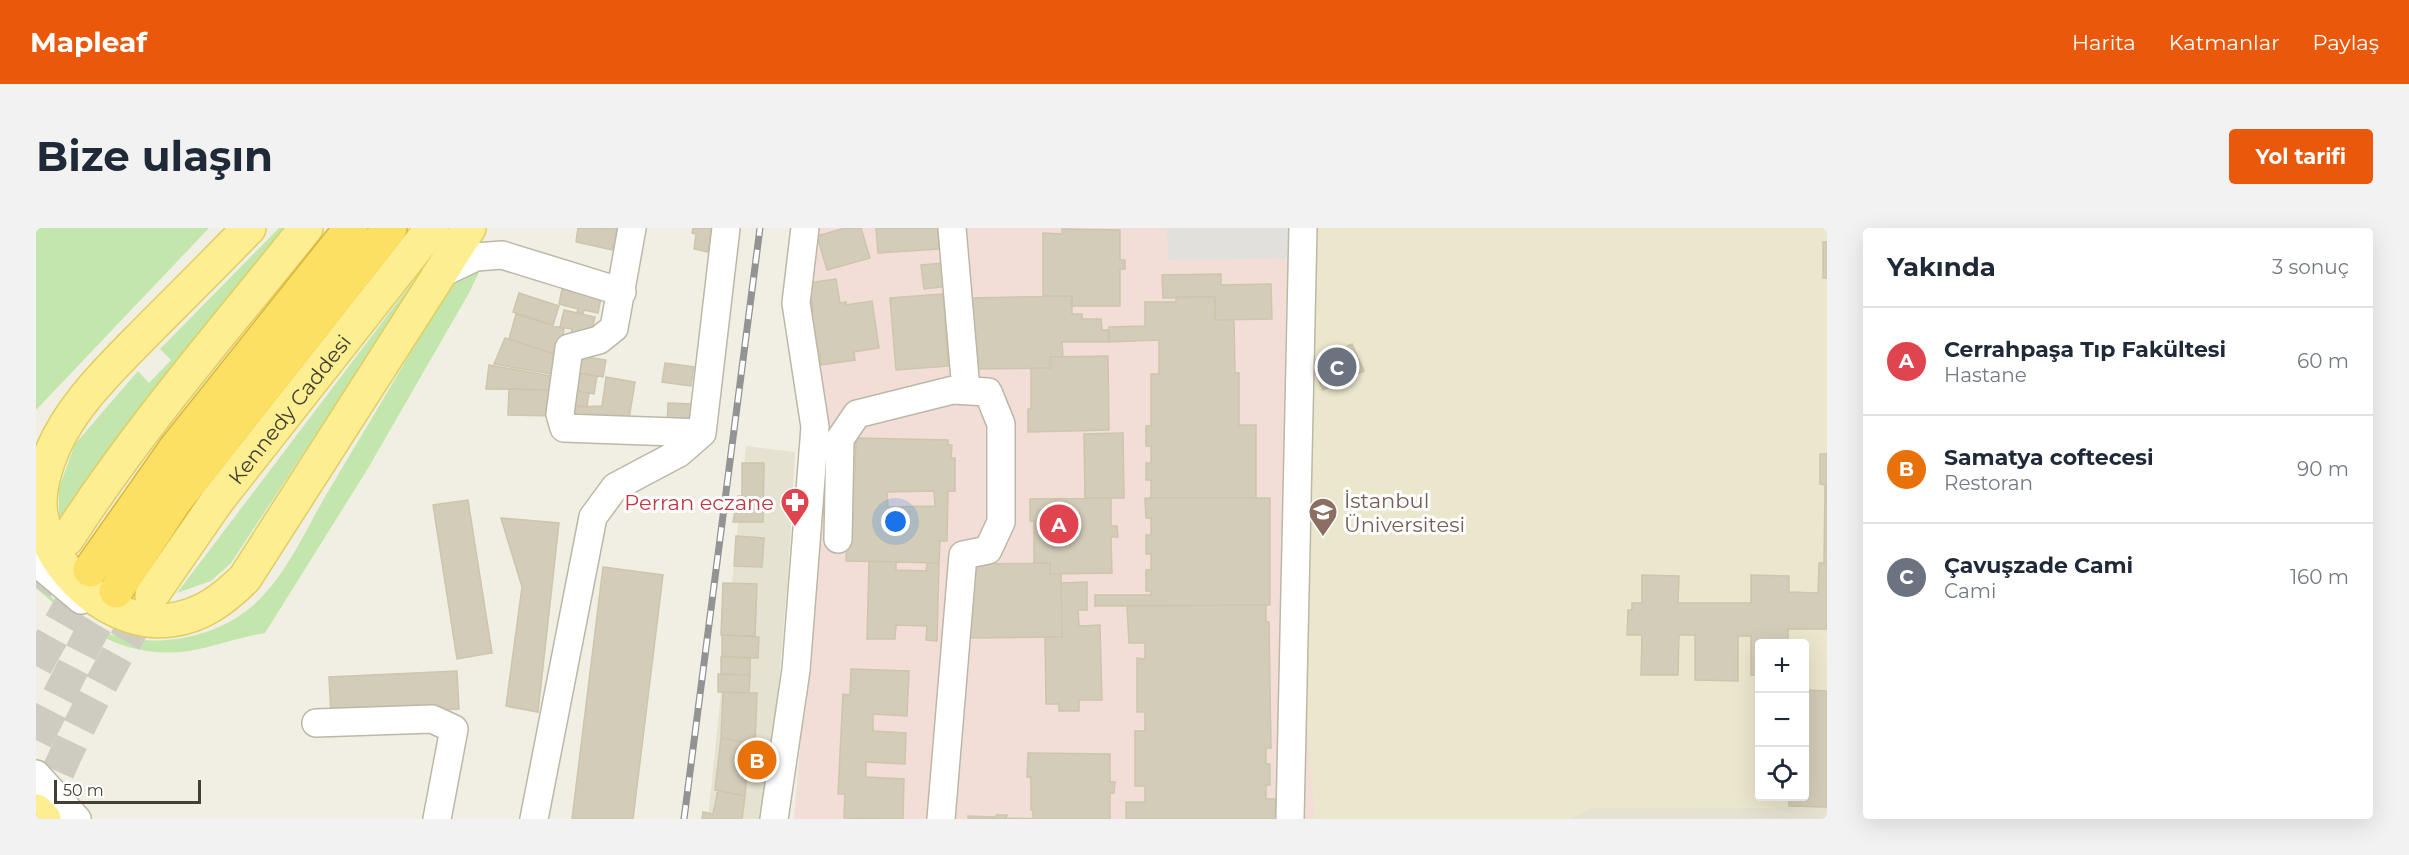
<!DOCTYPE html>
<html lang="tr">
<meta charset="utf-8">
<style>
:root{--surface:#fff;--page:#f2f2f3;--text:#1f2937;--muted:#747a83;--line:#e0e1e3;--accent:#ea580c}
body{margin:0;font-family:Montserrat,sans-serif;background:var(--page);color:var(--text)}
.controls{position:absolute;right:18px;bottom:18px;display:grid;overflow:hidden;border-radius:6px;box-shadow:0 6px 24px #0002}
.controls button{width:54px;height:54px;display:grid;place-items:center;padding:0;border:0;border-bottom:2px solid var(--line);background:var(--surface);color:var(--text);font:30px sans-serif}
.scale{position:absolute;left:18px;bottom:15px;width:147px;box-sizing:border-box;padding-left:6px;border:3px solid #433f33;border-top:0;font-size:16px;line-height:21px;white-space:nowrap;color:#433f33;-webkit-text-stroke:4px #fff;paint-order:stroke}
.you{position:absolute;left:860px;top:294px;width:21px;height:21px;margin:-15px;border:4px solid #fff;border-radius:50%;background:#1a73e8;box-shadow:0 0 0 9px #1a73e833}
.badge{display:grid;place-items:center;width:39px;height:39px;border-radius:50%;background:var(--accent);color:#fff;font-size:20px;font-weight:700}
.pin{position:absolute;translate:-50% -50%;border:3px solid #fff;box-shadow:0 2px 6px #0006}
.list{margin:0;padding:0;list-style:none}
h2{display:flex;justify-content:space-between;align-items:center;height:78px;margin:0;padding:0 24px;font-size:26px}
h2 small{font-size:20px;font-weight:400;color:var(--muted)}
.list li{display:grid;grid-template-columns:39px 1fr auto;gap:18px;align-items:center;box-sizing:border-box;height:108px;padding:0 24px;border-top:2px solid var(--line)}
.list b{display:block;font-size:22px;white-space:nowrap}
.list p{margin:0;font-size:20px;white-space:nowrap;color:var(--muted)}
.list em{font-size:20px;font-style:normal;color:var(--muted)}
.icon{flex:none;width:33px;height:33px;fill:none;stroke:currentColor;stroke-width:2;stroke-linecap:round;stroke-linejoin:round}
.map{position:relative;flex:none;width:1791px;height:591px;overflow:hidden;border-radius:6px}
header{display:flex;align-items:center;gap:36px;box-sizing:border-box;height:84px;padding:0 30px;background:var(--accent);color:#fff}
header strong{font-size:28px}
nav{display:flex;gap:33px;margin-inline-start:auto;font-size:21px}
.intro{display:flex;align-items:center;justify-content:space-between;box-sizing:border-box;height:144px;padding:0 36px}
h1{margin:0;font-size:42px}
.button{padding:15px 27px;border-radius:6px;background:var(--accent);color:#fff;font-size:21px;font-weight:700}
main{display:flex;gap:36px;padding:0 36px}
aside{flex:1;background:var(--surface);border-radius:6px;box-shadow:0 6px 24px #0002}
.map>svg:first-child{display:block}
</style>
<header>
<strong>Mapleaf</strong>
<nav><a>Harita</a><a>Katmanlar</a><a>Paylaş</a></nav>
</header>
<div class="intro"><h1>Bize ulaşın</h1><a class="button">Yol tarifi</a></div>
<main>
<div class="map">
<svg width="1791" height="591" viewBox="0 0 1791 591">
<rect width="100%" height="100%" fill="#f1efe3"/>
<path fill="#e5e2d1" d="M710,218L759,224L752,348L731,591H672Z
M1791,579V591H1533L1556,580Z"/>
<path fill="#ebe7cd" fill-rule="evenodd" d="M778,0H1791V579L1556,580L1533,591H758L792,202ZM1724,416H1768V568H1724Z"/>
<path fill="#f2ded6" d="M778,0H1261L1262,390L1279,591H758L792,202L768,77Z"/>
<path fill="#c3e6ac" d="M0,0H173L0,182Z
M243,0H254L195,74L189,72L23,293V260L39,216L102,143L113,155L135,132L124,121Z
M404,18L195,335L175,353L141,365Z
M449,32L433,65L331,242L229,405C203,409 179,419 153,423C88,432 45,400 0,360V351C12,365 24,379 39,389C88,425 168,418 214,380C248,352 268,305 290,267C332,197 374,126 415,55Z"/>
<path fill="#e2e0dc" d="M1131,0H1261V30L1132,32Z"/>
<path fill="#d3ccb9" stroke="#cdc5ac" stroke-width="1.5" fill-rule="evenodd" d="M542,0L581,1L580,7L583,8L581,18H577V22L540,14Z
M657,0H676L672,24L658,21L660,6L656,5Z
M809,0H825L834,30L791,42L781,8Z
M840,0H902L903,21L842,25Z
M1026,1L1084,2V32H1089V41H1084V78H1035L1036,68H1007V5L1026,6Z
M1787,14H1791V50H1787Z
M909,35L912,58L888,61L885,37Z
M1185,46V57L1235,56L1236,91L1179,92V69L1127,70L1126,47Z
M800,51L804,75L810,74V77L836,73L843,120L818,124L819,132L785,137L784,127H781L774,84H777L773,55Z
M526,61L565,70L562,85L548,82L547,86L541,84L542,81L523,76Z
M483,65L523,78L517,97L477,84Z
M907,66L912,138L860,142L854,70Z
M1036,68V86H1046V91H1065L1066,102H1072L1073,114H1026L1027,129H1014L1015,140L933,141L932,70Z
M1140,69H1179V92H1198L1199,145H1203V197H1220V270H1115V252H1110V235H1115V218H1110V198H1115V146H1123V112L1073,114V99L1109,98V74H1140Z
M528,82L559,89L554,111L535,106L536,101L524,99Z
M480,86L528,101L524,128L473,111Z
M469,110L524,128L521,147L458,136Z
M1316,116L1328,143L1287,162L1274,134Z
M539,127L570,132L567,149L536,144Z
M1072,128L1073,202L992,204V181H995V140H1015L1014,129Z
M629,135L658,139L655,158L626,154Z
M453,137L521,149L519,162L450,161Z
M539,145L561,148L558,166L536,162Z
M570,149L599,154L592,197L538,195L540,179L566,178Z
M473,161L519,162L518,188L472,187Z
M535,162L553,165L551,179L533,176Z
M632,175L658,176L656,200L631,198Z
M1087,205L1088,270H1049L1048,206Z
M820,210L912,212V217H916L915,230H919V263H912L911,313H904L903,335L810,333L812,249L819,250ZM898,263L899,278L852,279L851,264Z
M1784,226H1791V401H1752V416H1724V447H1715V408H1702V453L1659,452V407H1643L1642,447H1605L1606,407H1591L1592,382H1596V375H1606V347L1643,348L1642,375H1715V347L1753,348V364L1782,365L1783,335H1788L1789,257L1784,256Z
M706,235H728L727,294H697L702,268H706Z
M1075,270V298H1081L1082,309H1075L1076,345L1014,346V335H998V293H994V271Z
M1109,270H1234V377L1059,378V367H1115V363H1110V342H1115V326H1110V307H1115V290H1110Z
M432,272L456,425L421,431L397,277Z
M465,290L523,295L502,484L470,478L486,359Z
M700,308L728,310L726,339L698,338Z
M833,333L860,334V342L890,343L891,335H903L901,413L890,412L891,398L860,397L859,411H831Z
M1014,335V346H1025L1026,409L930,410L933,336Z
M567,339L627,347L597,591H536Z
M1051,354V382H1042L1043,398L1064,397L1066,472H1043V483H1023V476H1010L1009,409H1026L1025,355Z
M687,355L721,356L719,408L685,407Z
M1230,377V394H1233L1235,520H1230V536H1234V557H1230V571H1240V591H1090V574H1109V558H1099V503H1109V484H1101V430L1109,431V415H1093L1091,378Z
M686,407L723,409L722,430L686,428Z
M685,429L714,430V447L685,446Z
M815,441L873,443L871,488L837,486V503L870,505L869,536L830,534V549L868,551L867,591L808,590L809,566H802L807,466L814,467Z
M421,443L423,481L295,487L293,449Z
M682,446L714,447L713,465L682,464Z
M1768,462L1791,463V579L1753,578V568H1768Z
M687,464L721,465L719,516L685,510Z
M685,510L713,515L709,568L679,562Z
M992,525L1074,526V554H1079L1078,565H1074V591H997V582H995V549H991Z
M682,562L709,568L706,591H666L667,584L677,586Z
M960,587H971L970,590L1007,591H932V588L960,589Z"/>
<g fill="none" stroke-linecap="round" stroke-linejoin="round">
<path stroke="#ceccc0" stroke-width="33" stroke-dasharray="33 16" stroke-linecap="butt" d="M0,360L27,318
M3,589C34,510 73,439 116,367"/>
<path stroke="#ceccc0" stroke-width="33" stroke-dasharray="33 16" stroke-linecap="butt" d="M0,438L54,342
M0,512L56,403L80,363"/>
<g stroke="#bcb8a6" stroke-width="30">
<path id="minor" d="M596,0L578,100L563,112L533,120L524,186L528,200L666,205
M916,0L930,162
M404,46L440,29L466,27L586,64
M666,205L690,0
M802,311L804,211L821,186L917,162L952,164L965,196V294L952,322L927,327L905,591
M0,334L45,372
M280,495L396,491L418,501L401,591
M0,546L41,591
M498,591L557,289L579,259L643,225L666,205
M738,591L760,442L779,199L760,75L769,0
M1254,591L1267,0"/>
</g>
<g stroke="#e1ce61" stroke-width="36">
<g id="major">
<path d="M213,0C181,33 149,65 117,97C78,137 30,180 12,234C6,251 2,269 5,287C14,344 77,400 135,392C166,388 188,371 209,350L433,0"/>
<path d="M31,311C102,201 188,102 270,0"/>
<path id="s1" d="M116,367L181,273L396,0"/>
<path d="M0,583L8,591"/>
</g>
</g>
<g stroke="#dab634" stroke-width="36">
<path id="highway" d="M54,342L139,221L315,0
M80,363L139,273L354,0"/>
</g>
<use href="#minor" stroke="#fff" stroke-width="27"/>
<use href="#major" stroke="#fdee91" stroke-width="33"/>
<use href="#highway" stroke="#fce064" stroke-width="33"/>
<g stroke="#939393" stroke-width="7">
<path id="rail" d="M648,591L724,0"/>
</g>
<use href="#rail" stroke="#fff" stroke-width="4.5" stroke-dasharray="14" stroke-linecap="butt"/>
</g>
<defs>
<g id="pharmacy-pin" transform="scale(1.5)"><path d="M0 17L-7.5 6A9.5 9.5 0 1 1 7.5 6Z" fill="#e0444e" stroke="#fff"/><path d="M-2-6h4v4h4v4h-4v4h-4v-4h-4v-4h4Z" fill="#fff"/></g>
<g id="university-pin" transform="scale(1.5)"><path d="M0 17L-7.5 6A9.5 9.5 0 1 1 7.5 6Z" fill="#8d6e63" stroke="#fff"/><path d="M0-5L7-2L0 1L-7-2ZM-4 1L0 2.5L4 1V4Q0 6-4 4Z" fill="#fff"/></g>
</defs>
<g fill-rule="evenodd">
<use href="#pharmacy-pin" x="759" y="274"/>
<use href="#university-pin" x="1287" y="284"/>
</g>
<g text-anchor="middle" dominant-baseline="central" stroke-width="6" stroke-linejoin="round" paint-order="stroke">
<g font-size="21" fill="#433f33" stroke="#fff">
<text stroke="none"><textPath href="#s1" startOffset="231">Kennedy Caddesi</textPath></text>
</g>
<g font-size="21" fill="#785e54" stroke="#fff" text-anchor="start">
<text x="1308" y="272">İstanbul<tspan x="1308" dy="24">Üniversitesi</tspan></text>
</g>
<g font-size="21" fill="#be3a42" stroke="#fff" text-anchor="end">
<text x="738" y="274">Perran eczane</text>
</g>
</g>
</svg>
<div class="controls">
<button>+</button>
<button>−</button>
<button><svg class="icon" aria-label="locate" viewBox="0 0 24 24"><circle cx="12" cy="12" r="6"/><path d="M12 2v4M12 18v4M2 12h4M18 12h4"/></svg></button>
</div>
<div class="scale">50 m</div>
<div class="you"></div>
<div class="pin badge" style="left:1023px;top:296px;background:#e0444e">A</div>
<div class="pin badge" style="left:721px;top:532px;background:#e8710a">B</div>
<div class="pin badge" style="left:1301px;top:139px;background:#6b7280">C</div>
</div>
<aside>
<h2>Yakında<small>3 sonuç</small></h2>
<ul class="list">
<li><span class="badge" style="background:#e0444e">A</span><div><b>Cerrahpaşa Tıp Fakültesi</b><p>Hastane</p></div><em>60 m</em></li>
<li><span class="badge" style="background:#e8710a">B</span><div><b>Samatya coftecesi</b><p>Restoran</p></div><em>90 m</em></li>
<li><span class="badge" style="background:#6b7280">C</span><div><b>Çavuşzade Cami</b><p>Cami</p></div><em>160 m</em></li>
</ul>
</aside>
</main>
